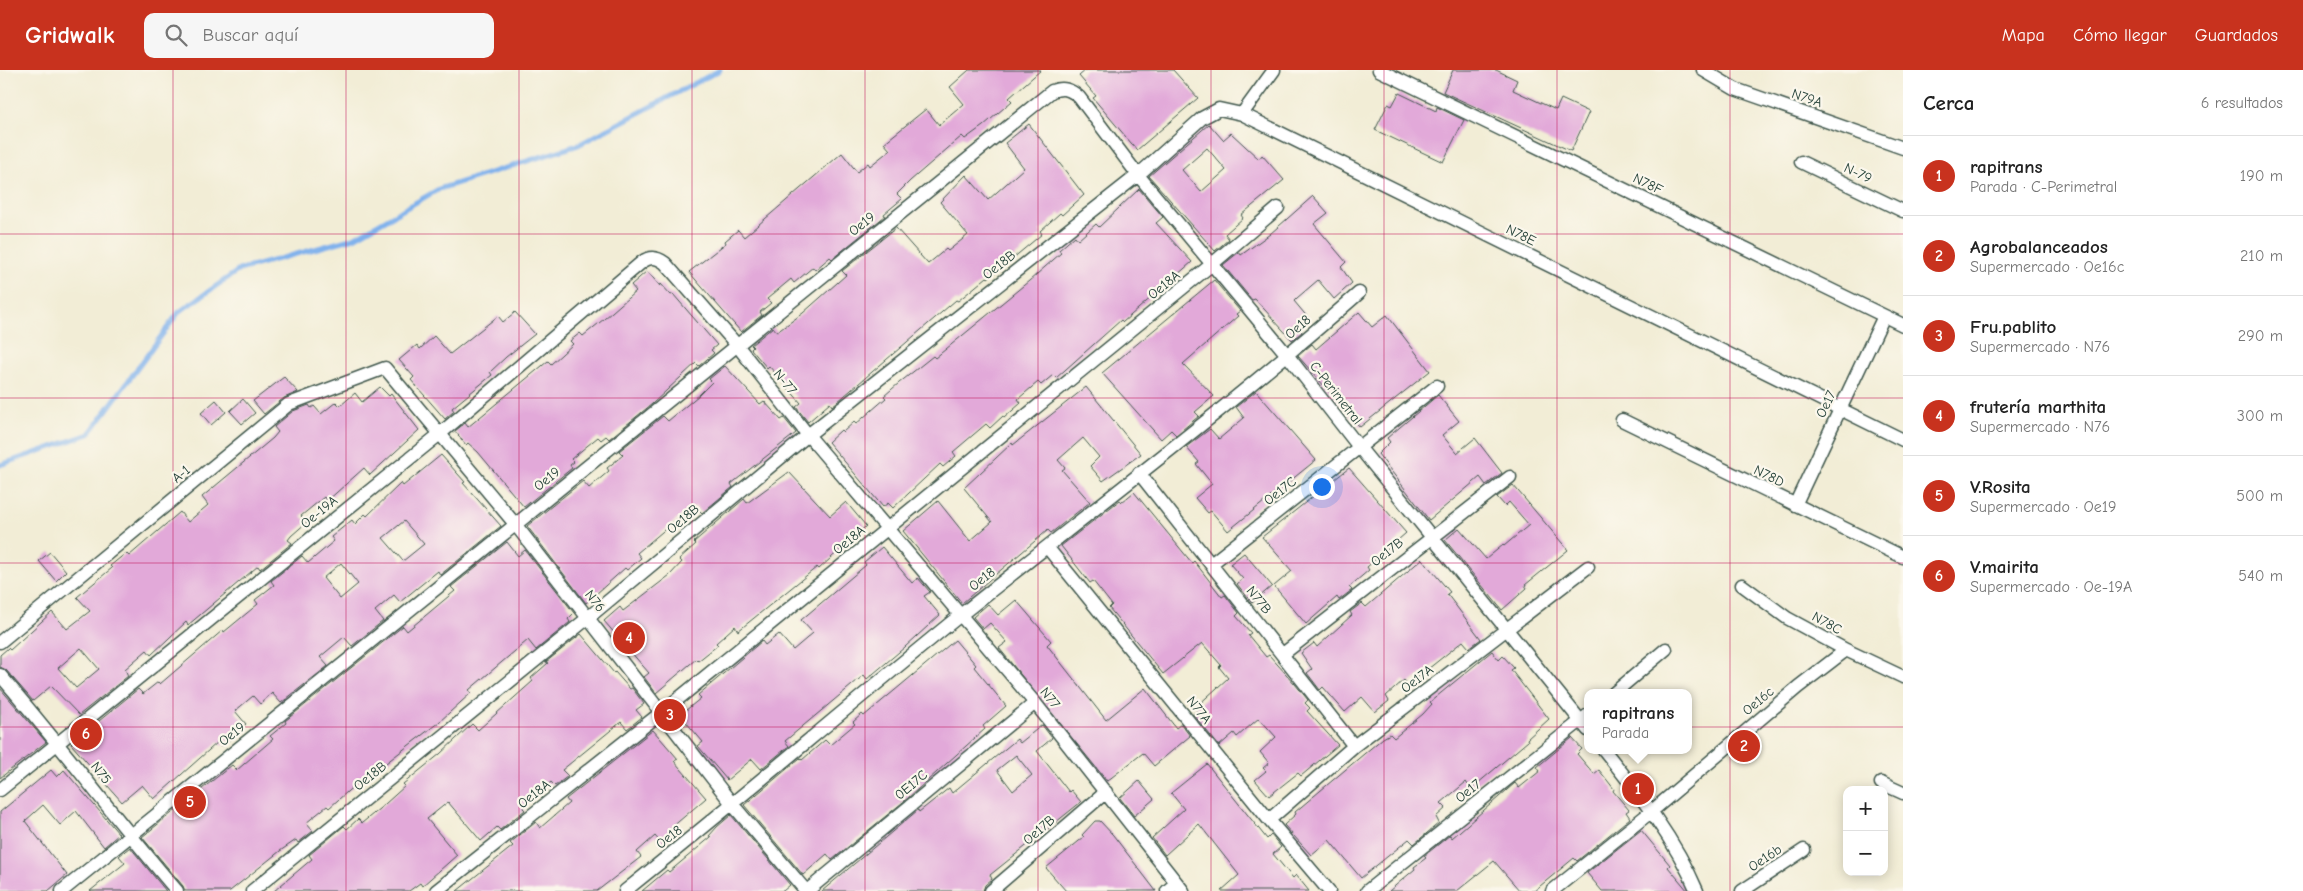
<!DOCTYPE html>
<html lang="es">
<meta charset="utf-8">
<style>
:root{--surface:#fff;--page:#f6f6f6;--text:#222;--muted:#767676;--line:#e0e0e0;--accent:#c8321e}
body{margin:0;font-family:"Comic Neue",sans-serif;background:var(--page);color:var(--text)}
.controls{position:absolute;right:15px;bottom:15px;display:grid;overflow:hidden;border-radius:10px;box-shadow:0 2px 12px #0003}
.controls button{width:45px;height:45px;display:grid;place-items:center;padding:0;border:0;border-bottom:1px solid var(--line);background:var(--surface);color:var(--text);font:25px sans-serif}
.you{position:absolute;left:1321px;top:416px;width:18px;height:18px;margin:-12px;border:4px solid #fff;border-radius:50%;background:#1a73e8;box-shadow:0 0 0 8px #1a73e833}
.badge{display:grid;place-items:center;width:32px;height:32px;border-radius:50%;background:var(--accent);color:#fff;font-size:16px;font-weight:700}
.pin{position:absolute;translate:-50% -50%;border:2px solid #fff;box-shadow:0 1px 5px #0006}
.popup{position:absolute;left:1584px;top:619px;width:108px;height:65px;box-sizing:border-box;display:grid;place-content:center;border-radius:10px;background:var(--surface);filter:drop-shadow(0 1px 4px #0005);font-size:16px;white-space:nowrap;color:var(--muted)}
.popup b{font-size:19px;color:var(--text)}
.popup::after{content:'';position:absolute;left:50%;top:100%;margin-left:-10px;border:10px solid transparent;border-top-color:var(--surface)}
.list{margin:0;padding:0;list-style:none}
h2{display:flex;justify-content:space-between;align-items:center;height:65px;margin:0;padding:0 20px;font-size:21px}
h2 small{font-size:16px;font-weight:400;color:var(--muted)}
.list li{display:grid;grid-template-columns:32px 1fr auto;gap:15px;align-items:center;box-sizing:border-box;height:80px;padding:0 20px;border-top:1px solid var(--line)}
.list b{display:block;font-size:19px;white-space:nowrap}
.list p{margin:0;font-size:16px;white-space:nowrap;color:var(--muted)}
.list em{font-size:16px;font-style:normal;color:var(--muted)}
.icon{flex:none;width:28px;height:28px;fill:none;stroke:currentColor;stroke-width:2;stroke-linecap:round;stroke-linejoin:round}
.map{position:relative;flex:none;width:1903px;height:821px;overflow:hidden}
header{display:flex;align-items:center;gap:30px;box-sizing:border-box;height:70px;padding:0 25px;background:var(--accent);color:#fff}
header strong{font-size:24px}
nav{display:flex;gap:28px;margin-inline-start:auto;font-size:18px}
.search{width:350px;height:45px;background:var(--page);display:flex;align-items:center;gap:12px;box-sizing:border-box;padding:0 18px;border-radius:10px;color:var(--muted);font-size:19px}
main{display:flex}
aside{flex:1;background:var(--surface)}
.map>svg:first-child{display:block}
</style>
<header>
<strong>Gridwalk</strong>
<div class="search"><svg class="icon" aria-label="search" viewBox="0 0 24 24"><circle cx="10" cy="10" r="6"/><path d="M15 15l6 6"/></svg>Buscar aquí</div>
<nav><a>Mapa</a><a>Cómo llegar</a><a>Guardados</a></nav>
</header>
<main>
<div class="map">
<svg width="1903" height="821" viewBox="0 0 1903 821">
<rect width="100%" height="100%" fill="#fbf7ec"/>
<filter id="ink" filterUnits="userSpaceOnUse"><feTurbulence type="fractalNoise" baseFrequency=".02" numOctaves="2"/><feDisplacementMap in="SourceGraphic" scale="10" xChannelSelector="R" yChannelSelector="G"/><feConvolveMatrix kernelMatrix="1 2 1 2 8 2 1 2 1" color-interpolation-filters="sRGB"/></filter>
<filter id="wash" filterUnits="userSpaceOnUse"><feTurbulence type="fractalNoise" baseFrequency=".0096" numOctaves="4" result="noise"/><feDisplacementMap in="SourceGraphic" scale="20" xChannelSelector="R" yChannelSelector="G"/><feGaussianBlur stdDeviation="1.12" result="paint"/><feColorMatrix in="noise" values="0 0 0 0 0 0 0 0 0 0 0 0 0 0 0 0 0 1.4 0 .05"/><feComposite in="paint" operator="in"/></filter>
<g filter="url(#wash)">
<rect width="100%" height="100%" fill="#f2edd6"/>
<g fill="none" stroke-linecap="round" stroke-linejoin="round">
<path stroke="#81b2ec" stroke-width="5" d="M0,395L89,364L179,242L239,200L354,168L439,119L578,75L720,0"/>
</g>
<g id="blocks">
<path fill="#e2a9d9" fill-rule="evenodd" d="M969,0H1041L1009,28L1012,31L983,56L965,69L962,66L910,111L897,124L902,129L884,144L885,146L832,189L830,187L815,200L813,197L794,213L791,209L767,229L771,233L760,242L762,245L741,262L689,202L726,173L725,171L738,160L744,167L842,83L857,102L868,93L870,96L890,80L884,73L926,39L939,55L964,34L950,17Z
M1086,0H1173L1198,28L1137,80L1093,28L1096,26L1079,6Z
M1453,0H1496L1517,10L1513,20L1556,40L1561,29L1589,42L1571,81L1443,22Z
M1399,23L1436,41L1437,37L1464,50L1443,92L1375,60L1388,34L1392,36Z
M1029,54L1084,125L1062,145L1060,143L1040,161L1042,164L1012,189L988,208L987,207L958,231L956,230L837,332L832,336L830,333L808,352L796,337L801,333L769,296L767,298L751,279L753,277L751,275L773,257L777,262L803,243L846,205L842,201L896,158L928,194L946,179L948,181L968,165L940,132L966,105L988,130L1024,98L1005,73Z
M1209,54L1223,70L1231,63L1259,89L1262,85L1284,110L1241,145L1243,148L1225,164L1229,169L1215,181L1149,106ZM1207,78L1226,100L1201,122L1182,100Z
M1139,119L1163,147L1156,153L1192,192L1123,252L1121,250L1056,308L1053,305L1041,315L1038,312L1018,329L1021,333L1004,348L1003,346L990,358L986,354L953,382L956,386L943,397L940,394L893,438L888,433L883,437L828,372L841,360L843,362L854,352L856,354L886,328L884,326L899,313L933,286L935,288L1029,211L1061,183L1059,180L1075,166L1078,170L1096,154L1099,157Z
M1313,126L1328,143L1314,154L1346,192L1341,197L1352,213L1334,229L1318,210L1297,228L1294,231L1309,249L1299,258L1302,262L1292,270L1255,229L1252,230L1223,195L1239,182L1241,185L1270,164Z
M647,201L660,216L661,214L671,225L673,224L717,275L711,280L714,283L699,296L696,293L652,334L609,369L606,366L601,370L598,367L571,389L574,392L570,395L572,398L524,437L478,382L468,373L466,375L455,361L465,353L468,357L548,291L551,294L573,274L570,271L580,263L583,266L604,249L636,221L631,215Z
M1214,210L1240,241L1236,244L1238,246L1183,294L1214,326L1195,342L1199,346L1176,365L1171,360L1161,369L1102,303Z
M515,242L535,264L506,287L490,302L492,305L452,338L454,341L445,349L411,310L414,307L399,290L417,275L420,279L434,266L450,284L498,246L503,252Z
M1359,242L1372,257L1387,245L1430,301L1360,357L1298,286L1312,274L1316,279Z
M725,296L760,334L764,331L781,350L784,348L796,363L731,414L733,417L702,443L695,436L675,451L637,483L641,488L627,500L625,498L586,533L527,456L583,411L589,418L609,401L607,398L623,385L619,381L663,346L668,351L699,325L712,312L709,309Z
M284,307L298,322L284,328L264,344L253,331Z
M380,317L389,326L391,324L419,360L370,405L364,398L327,431L324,427L301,446L307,452L291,466L288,470L292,473L260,499L258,496L188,555L186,552L151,585L147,580L125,599L128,606L79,645L51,616L33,631L6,600L0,597V585L8,578L10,580L52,542L67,559L90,541L77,527L112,498L110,496L126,483L129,486L180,442L188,452L208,435L202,427L273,368L278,362L274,357L293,341L309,335L311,338L314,336L321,344L336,332L340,336L355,323L362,332ZM81,578L99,599L76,618L58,598Z
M1086,317L1141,384L1103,411L1090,396L1099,387L1083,368L1058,390L1065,398L1062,400L1090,432L1051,463L1048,460L962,533L903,461L938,431L970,471L992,452L964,418L1012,373L1013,375Z
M1256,321L1316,390L1228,461L1211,441L1208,443L1195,428L1212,414L1196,394L1199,392L1186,377L1210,359L1219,369L1244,348L1236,337Z
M1438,325L1459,351L1442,365L1457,383L1475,368L1502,403L1486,415L1480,407L1429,450L1378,384L1390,372L1387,368Z
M243,329L255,343L242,354L230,341Z
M216,330L226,342L211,355L201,343Z
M441,385L465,412L463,413L501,456L440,505L438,501L400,532L394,525L375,541L383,551L352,576L344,567L320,587L328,596L281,633L272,623L260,634L253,626L235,641L246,654L234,664L235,665L222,676L218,672L154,729L142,715L122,732L71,674L138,619L143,624L158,612L160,614L223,560L224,562L258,534L255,530L274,515L271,511L302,486L308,493L334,471L331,467L352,450L355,454L365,444L367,446L401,413L403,416ZM404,451L424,474L403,491L383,468ZM341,493L358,514L340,529L323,508Z
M1349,398L1406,463L1367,497L1369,500L1349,517L1352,520L1339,530L1337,527L1306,554L1274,516L1292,501L1262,467Z
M789,402L830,446L846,432L866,456L819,499L817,497L738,561L735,556L716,573L718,575L698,591L696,589L656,623L644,607L649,603L604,551L620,537L623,541L670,505L682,492L679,489L696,474L694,472L744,429L747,433Z
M1513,415L1568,480L1525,515L1527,518L1502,540L1445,470L1459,458L1486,489L1503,475L1504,476L1529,455L1509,432L1505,436L1497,427Z
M1134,422L1192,493L1194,491L1222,527L1225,525L1239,543L1236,546L1251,563L1248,565L1266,587L1269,585L1295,614L1308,630L1305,633L1310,638L1307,641L1338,675L1301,706L1298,703L1269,726L1255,710L1266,701L1263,698L1269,693L1260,682L1276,667L1259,648L1237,667L1234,663L1219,676L1193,644L1198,640L1196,637L1228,608L1219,597L1221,595L1202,573L1163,604L1109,538L1112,535L1093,511L1090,513L1061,476L1120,430L1122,432Z
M507,472L518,486L525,480L574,543L568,549L570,552L536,580L528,570L469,620L471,623L439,652L368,707L366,705L329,738L327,736L306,753L313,761L298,773L296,770L280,781L230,821H185L183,816L142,767L232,695L237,700L273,669L270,666L286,653L285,651L403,556L407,561L455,521L451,517Z
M882,477L912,513L918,508L930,522L924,526L940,545L905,577L867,609L864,605L785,671L789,676L761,699L752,689L727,710L698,676L703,672L680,645L701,628L698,625L762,571L765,575L779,564L793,580L813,563L801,550L866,495L864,492Z
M50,482L66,501L56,511L39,491Z
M1244,483L1272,516L1252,533L1237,514L1243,509L1230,494Z
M1422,489L1450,522L1447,524L1481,569L1469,578L1463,571L1408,615L1404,610L1386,626L1389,631L1375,642L1362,627L1345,642L1323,617L1320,620L1307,603L1312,599L1301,583L1314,573L1317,577L1352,545L1350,542L1362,533L1366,537Z
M1016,530L1051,571L1047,575L1106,650L1145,618L1176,658L1181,654L1190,666L1154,696L1143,683L1107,711L999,578L1007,572L990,553L983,559L973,547L988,534L998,545Z
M581,564L614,603L615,602L630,619L632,618L644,634L636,640L642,647L627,659L621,652L562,700L568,706L555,716L551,712L526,733L523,738L525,740L500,760L497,757L481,771L448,732L427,749L457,785L422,816L420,813L409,821H274L312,789L309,785L344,756L347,759L358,749L362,753L385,734L405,716L403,714L440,684L472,654L478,660L533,611L531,608L548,593L546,592Z
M955,570L976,595L974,597L1006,636L983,656L985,659L908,728L832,790L827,784L803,805L744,735L800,688L802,690L825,670L830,675L855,654L853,652L862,644L864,646Z
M1492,581L1499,590L1503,586L1514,598L1511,600L1549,649L1527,669L1528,671L1471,719L1466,712L1441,733L1446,738L1436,747L1439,753L1414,774L1409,769L1361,808L1329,770L1311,785L1284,755L1296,744L1295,742L1383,668L1390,664L1394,668L1423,644L1432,634L1430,632Z
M0,618L46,672L0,708Z
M1042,655L1052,668L1037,681L1069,722L1071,720L1081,732L990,805L992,809L985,815L983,821H822L918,740L919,742L949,718L952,723L1017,669L1020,673ZM1016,685L1032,705L1013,721L997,700Z
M653,660L678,689L674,691L706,728L671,758L675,763L662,774L655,766L637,782L641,787L597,821H457L513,776L510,773L536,752L540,758L569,733L566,729Z
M1572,668L1582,679L1577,684L1594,704L1599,700L1607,710L1614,719L1613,721L1629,740L1626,742L1630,748L1577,791L1574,788L1534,821H1520L1494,791L1457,821H1389L1415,799L1414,797L1426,788L1424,786L1450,765L1452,768L1515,713L1519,718L1540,701L1537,697Z
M1207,694L1267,769L1271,765L1281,777L1273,784L1293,808L1296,805L1309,821H1221L1239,805L1199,754L1165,785L1152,768L1184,739L1171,723Z
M51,700L57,707L64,700L119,764L104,777L76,741L60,755L43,735L25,751L67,805L48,821H0V742Z
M1139,711L1154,729L1134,746L1120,728Z
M731,745L790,815L783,821H642L667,800L669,802L711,767L709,766L717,757Z
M1095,751H1100L1113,765L1156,821H1066L1046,798L1084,767L1082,765Z
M1641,760L1670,795L1668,797L1688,821H1602L1587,803Z
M130,777L166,821H90L125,793L119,786Z"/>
</g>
</g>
<g filter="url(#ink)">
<use href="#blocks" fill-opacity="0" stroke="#3f574c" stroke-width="1"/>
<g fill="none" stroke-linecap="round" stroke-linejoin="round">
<g stroke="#3f574c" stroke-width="15">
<path id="street" d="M1379,0L1903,255
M1703,0L1735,19L1903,78
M1242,44L1274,0
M1801,92L1903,141
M1622,350L1903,487
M1139,403L1354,676
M1795,435L1884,246
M1047,477L1269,750L1329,821
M1211,494L1437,316
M1742,515L1787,548L1846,580L1903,607
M0,572L289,334L385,298L515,454L733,735L806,821
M1283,584L1510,407
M0,605C61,675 116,750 177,821
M1614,623L1666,579
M1604,680C1639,724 1675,769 1697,821
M1881,713L1903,723
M0,720L441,363L642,192C650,186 657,187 665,193L736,274L808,365L1035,633L1183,821
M1269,750L1354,676L1588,497
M62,821L1052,21C1063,17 1070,19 1079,27L1138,105L1288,286L1359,377L1588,660
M252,821L589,547L808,365L1138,105L1202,48L1219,39L1242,44L1903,370
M436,821L662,642L1211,195L1278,138
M625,821C739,730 849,635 963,543C1096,437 1232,335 1359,223
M807,821L1035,633
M991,821L1106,722
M1167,821L1176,813
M1367,821L1588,645
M1552,821L1652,741L1798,617L1846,580
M1742,821L1804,780"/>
</g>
<use href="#street" stroke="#fff" stroke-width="12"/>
</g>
</g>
<path fill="none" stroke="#c2185b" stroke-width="1" stroke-opacity="0.55" d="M173,0V821M346,0V821M519,0V821M692,0V821M865,0V821M1038,0V821M1211,0V821M1384,0V821M1557,0V821M1730,0V821M0,164H1903M0,328H1903M0,493H1903M0,657H1903"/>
<g text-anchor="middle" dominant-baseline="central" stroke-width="4.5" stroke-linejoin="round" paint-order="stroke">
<g font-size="14" fill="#1f3d34" stroke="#fbf7ec">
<text transform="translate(1807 28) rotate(19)">N79A</text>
<text transform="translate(1858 103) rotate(25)">N-79</text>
<text transform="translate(1648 114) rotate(26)">N78F</text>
<text transform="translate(862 154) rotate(-39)">Oe19</text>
<text transform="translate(1521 165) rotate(26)">N78E</text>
<text transform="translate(999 195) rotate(-38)">Oe18B</text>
<text transform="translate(1164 215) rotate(-39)">Oe18A</text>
<text transform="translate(1298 257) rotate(-41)">Oe18</text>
<text transform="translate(785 312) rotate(51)">N-77</text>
<text transform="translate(1336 323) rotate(52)">C-Perimetral</text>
<text transform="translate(1826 334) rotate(-65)">Oe17</text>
<text transform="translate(181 404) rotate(-40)">A-1</text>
<text transform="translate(1769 406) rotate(26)">N78D</text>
<text transform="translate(547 409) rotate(-39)">Oe19</text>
<text transform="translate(1280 421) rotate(-38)">Oe17C</text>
<text transform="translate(319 442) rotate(-39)">Oe-19A</text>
<text transform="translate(683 449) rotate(-40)">Oe18B</text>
<text transform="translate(849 470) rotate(-39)">Oe18A</text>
<text transform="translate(1387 482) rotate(-38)">Oe17B</text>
<text transform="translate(982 509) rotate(-38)">Oe18</text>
<text transform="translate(1259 530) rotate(51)">N77B</text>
<text transform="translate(595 531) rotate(52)">N76</text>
<text transform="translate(1827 553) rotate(29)">N78C</text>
<text transform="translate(1417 609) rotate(-37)">Oe17A</text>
<text transform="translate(1050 628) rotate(51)">N77</text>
<text transform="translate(1758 631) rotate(-40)">Oe16c</text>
<text transform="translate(1199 640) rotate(51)">N77A</text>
<text transform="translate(232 664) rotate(-39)">Oe19</text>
<text transform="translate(101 703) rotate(53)">N75</text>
<text transform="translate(370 706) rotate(-39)">Oe18B</text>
<text transform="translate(911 715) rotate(-40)">0E17C</text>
<text transform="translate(1468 721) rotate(-39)">Oe17</text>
<text transform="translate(534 724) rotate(-38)">Oe18A</text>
<text transform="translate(1039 760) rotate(-41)">Oe17B</text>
<text transform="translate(669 767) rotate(-38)">Oe18</text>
<text transform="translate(1765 788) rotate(-34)">Oe16b</text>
</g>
</g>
</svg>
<div class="controls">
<button>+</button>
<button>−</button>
</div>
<div class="you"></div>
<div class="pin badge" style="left:1638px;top:719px">1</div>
<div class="popup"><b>rapitrans</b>Parada</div>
<div class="pin badge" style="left:1744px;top:676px">2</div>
<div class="pin badge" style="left:670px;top:645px">3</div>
<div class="pin badge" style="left:629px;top:568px">4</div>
<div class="pin badge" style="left:190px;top:732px">5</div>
<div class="pin badge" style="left:86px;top:664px">6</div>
</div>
<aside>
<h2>Cerca<small>6 resultados</small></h2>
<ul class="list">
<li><span class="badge">1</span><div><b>rapitrans</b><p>Parada · C-Perimetral</p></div><em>190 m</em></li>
<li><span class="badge">2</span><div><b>Agrobalanceados</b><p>Supermercado · Oe16c</p></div><em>210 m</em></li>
<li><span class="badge">3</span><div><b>Fru.pablito</b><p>Supermercado · N76</p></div><em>290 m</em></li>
<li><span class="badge">4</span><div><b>frutería marthita</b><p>Supermercado · N76</p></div><em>300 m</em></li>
<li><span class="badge">5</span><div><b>V.Rosita</b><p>Supermercado · Oe19</p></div><em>500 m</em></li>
<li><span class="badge">6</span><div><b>V.mairita</b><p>Supermercado · Oe-19A</p></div><em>540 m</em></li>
</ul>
</aside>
</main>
